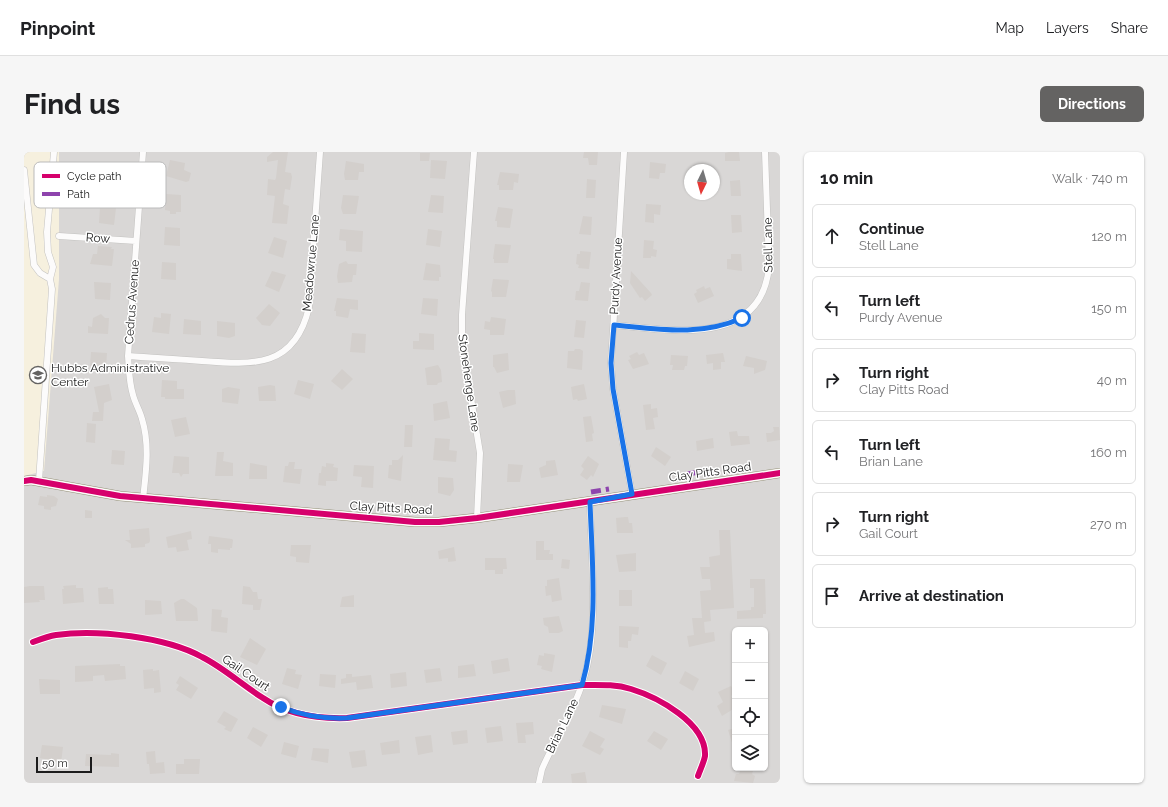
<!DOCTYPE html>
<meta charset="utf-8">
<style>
:root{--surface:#fff;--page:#f6f6f6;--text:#202124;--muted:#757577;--line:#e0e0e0;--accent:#646362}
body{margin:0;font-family:Raleway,sans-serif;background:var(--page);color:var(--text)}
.controls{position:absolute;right:12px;bottom:12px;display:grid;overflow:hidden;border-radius:6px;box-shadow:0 1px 3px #0004}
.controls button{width:36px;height:36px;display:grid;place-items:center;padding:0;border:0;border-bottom:1px solid var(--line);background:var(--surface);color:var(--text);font:20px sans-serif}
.compass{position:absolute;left:660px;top:12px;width:36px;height:36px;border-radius:50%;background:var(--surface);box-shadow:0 1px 3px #0004;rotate:185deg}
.scale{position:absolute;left:12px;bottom:10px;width:56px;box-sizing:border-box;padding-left:4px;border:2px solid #1c1c1c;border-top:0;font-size:11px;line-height:14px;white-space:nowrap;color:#1c1c1c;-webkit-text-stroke:3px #fff;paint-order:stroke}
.stop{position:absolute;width:12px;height:12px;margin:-9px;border:3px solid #1a73e8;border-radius:50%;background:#fff}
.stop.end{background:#1a73e8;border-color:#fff;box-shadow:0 1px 4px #0008}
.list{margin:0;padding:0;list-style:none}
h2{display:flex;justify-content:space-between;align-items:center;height:52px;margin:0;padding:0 16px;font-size:17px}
h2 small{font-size:13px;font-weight:400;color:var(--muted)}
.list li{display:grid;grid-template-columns:26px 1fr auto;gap:12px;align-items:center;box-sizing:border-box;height:64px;margin:0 8px 8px;padding:0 8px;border:1px solid var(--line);border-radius:6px}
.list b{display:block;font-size:15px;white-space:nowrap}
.list p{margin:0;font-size:13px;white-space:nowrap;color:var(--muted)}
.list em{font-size:13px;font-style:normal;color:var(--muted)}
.icon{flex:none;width:22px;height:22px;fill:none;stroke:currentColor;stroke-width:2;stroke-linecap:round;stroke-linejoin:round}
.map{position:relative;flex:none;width:756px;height:631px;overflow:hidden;border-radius:6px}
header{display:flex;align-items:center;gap:24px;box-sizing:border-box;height:56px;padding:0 20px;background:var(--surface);border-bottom:1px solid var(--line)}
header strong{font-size:19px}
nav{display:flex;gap:22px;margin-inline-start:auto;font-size:14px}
.intro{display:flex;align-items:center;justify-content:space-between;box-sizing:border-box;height:96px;padding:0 24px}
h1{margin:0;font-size:28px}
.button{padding:10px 18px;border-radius:6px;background:var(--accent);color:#fff;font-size:14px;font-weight:700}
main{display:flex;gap:24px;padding:0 24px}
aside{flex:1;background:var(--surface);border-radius:6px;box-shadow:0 1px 3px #0004}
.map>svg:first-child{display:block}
</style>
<header>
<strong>Pinpoint</strong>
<nav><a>Map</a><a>Layers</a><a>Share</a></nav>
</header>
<div class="intro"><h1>Find us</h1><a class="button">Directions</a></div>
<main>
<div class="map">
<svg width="756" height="631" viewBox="0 0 756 631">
<rect width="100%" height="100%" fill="#eae7e4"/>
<path fill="#d9d7d6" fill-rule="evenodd" d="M0,0H756V631H0ZM666,18H690V42H666ZM711,478H741V616H711Z"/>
<path fill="#f6f0de" d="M0,0H35V127L20,319L0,324Z"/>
<path fill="#d3cfcc" d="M249,0H264L261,20L267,21L268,25L266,38L261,37L259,52L265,54L263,72L248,71L251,44L243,43L244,27L251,28L252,26L254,8L243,10V5Z
M560,0H574L573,13H565L564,6H559Z
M705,0H715L716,9H701V1Z
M396,1H406L405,9H396Z
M146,8L161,11L160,18L167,21L165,29L162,30L142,24Z
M407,8L423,9L421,27L406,26Z
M322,9L340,12V20H335L334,28H321L320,22Z
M626,10L642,12L641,21H636L635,27L625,26Z
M476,20L495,22L494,31L490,30L489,38H475V33H473Z
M563,27L572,28L571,46H562Z
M716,28L717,44H707L706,29Z
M142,42L157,43V60H152V62H146V59L141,58Z
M319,43L335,44L332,62H319L317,56Z
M407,43L420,44L419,61L404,60Z
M622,52L637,53L636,63L630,62V71L621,70Z
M76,55L92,56L90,73L75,71Z
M474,55L489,57L486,76L473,75V69H471Z
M707,63H717L718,80L708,81Z
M559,64L568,65L567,83L555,82Z
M141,75L156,76V94L140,93Z
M316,77L339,79L338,100L322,99V89L315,88Z
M404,77L418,79L416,95L402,93Z
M250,85L263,89L259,106L244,101Z
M620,88L630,89L629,97L633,98L632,105L627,104V106H619Z
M471,92L487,93L484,111H470V107H469Z
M74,94L88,95L87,97H90L88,114L66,112L69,102H73Z
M556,99L567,100L565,117L554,116L555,113L552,112L553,102H556Z
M707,102H717L718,119L703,117V107H707Z
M322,109L324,112H333L332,123H329L328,130L314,131L313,124L315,112Z
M138,110L152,111V128L137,127Z
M402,111L416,113L417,125H415V129L399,128Z
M248,119L262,123L255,140L241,134Z
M607,119L627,141L628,143L621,149L618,145L616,146L606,131Z
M469,127L485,128L482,145H468V140L467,139Z
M70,130L87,131L86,148L71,147Z
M557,130L566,131L564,149L551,148L552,139H555Z
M680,134L681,137L686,135L690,144L674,151L670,142L673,140L672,138Z
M313,146L334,148V158L326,157L324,166L312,164V159H310Z
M399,146L414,147L413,164L397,162Z
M245,152L256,161L246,174L238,173L232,166Z
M137,161L147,162L145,182L128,180L130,165L137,166Z
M77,162L81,166H85L84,182L64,181V174L68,175L69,166Z
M467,165L482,167L480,183H466V178L460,177L461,169L466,170Z
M160,167L177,169V183L159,182Z
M552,168L562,169L560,186L550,185Z
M193,169L211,171V184L205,186L193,184Z
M328,181L342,182L341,201L326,200Z
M395,181L410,182V198L389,197V189H395Z
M551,197H556L559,199L558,218L543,216L544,199H550Z
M67,200L83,201L82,215L66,214Z
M613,200L615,203L620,201L625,212L609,217L604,208L607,207L605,204Z
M484,201L485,218L473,221L470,215H469V203Z
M699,201L701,210H697V217L689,218V211L683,212L682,203Z
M647,203L664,204L663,214H661L660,218H648L649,213H646Z
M722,204L743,209L741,218L730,222V216L719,214Z
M414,213L417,218L418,230L414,231L413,233H403L401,216Z
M318,217L329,227L318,238L307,229Z
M138,228L153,229V237H160V247H141V245H137Z
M274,228L290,232L286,247L270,242Z
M85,232L88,248L80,251L79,269H68L69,260H75L70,235Z
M560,232L563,247L554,249L553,247L549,248L547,235Z
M246,233L251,234L252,249H235L234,235Z
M204,235L216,237L214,252L198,250V237Z
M484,238H491L492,252L479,256L475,240Z
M423,249L426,266L410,269L409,252Z
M627,252V257L633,256L634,265L629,266L631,277L622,278L619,253Z
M567,264L570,281L568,282L569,289L562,290L559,265Z
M162,265L166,282L151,285L147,268Z
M63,271L72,272L71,291L62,290Z
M381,273H389L388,295H380Z
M749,275H755L756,288L743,290L742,281H747L750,279Z
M713,279L714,284H725L726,292L707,294L705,280Z
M411,286L426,287L425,298L433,299L432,310L409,308Z
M689,286L690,296L673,299L672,289Z
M632,295L647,305L641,314L627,304Z
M88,298L101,299L100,313L87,312Z
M193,300H200L199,309L209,311V324H191Z
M379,303L377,329L364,326L365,313H368V308H374Z
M150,304L165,305V322H159L157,325L155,321H148Z
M564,304L575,312L569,325L567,323L563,328L556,323L560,317L557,314Z
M531,308L534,323L517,326L515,316L522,313V309Z
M265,310H271L270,317H278L276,332L259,330L261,314H264Z
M226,311L243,314V327H225Z
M302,311L310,312L309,315L314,316L313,329H302V334L294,333L295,321H297L298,314L302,315Z
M484,312L499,313L496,330H483Z
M330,313L350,314L349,336L337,335L338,325L329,324Z
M414,325L429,326L430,338L426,344L414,341Z
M23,343L30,344L34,347L32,354L27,355V358L20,357V354L14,353L16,344L23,345Z
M61,358L68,359V366H61Z
M601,365H604L605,371H608L609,381H593L592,366Z
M125,376L126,389L125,391L121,392V395L107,396V392L101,388H106L105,378Z
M695,378H706L710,456L686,458L687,469L680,470L681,481L690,480L691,489L665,495L663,484L670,483L668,466H678L676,439L687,438L686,427H678L676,415H686L685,405L696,403Z
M167,379L168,387L163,388L165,398L153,400L152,395L144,396L142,385Z
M185,384L208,387L209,388L208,396H206V398L194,397V401L187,400V392H184Z
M512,389H520V398H526L525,402H529V408H512Z
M267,393H287L285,411L272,410V405L266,404Z
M430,395L432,409L424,410V406L415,407L414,399Z
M612,401V419L595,420L592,403Z
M461,406H482L483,417H479V422H471V418H461Z
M538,407L546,408L545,417L537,416Z
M535,426L538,448L528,450L527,443L522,444L521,434H523V428Z
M726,427H741L742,462H739V466L713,467V459L727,458V455H730V436H726Z
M52,433V436H59L60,450L39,452L38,437H40L39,434Z
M6,434H20L21,448H15L16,450L0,451V435Z
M219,434L226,435L229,440H233L234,447H238L236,458H229V453L218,452Z
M84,435V437H89L90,452H75L74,436Z
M595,438H608V454H595Z
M330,443V455H316L318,445Z
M157,447H160L173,456L174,469H152L150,451Z
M121,448L137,449L138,462L121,463Z
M188,457L198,458L197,465L204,466L203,481L187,479Z
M535,464L539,479L535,481H525L524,475L520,473L519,466Z
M595,474L615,475L614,483L608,482L607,489H604V496L595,495Z
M226,486L242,497L233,513L216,505Z
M520,501L531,503L528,520L517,517L518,514L513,513L515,503L520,504Z
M628,503L643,511L637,523L622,514Z
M484,506L486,519L469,522L467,509Z
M96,512V514H101L102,527L81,529L80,523L69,524V529L51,530V514Z
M450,512L452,524L434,526V514Z
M263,516L272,518L271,522L278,523L274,537L258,532Z
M416,516L418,529L402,531L400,518Z
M129,517V519L135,518L137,540L130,541V536L120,537L119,518Z
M661,519L675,527L669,539L655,531Z
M382,520L383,534L367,536L366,522Z
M296,522L312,523L311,536L295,534Z
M322,522H328V525L347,523L349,536L333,538L332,530L317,532V527L322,526Z
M156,524L174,536L167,547L152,538L155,533L152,531Z
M15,527L36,528V542H16Z
M707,534L711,541L707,544L711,551V556L698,564L693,554L699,550L694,540Z
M578,553L602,557L598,572L575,565Z
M200,559L214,567L207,580L200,577L202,575L193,570Z
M509,570L510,582L501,583L502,591H494L492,571Z
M477,574L479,589L463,591L461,576Z
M229,575L244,583L237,595L223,586Z
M711,576V597H710L704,578Z
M443,578L444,591L429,593L427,580Z
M566,579L581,587L576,595L580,597L576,603L558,594Z
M630,579L644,587L637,598L623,589Z
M407,583L409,600L394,603L391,585Z
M375,588L376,601L358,603L356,591Z
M260,590L275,594L272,606L257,602Z
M18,593L39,595L37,611L16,606Z
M289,596L305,597L304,611L287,608Z
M341,598L343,614L328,616L325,600Z
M131,599L132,611L140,610L141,621L126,622L125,612H123L122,600Z
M87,601L95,602V615L61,614L62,602L87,603Z
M160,607H176L175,622H152V612H160Z
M717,616H730L728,622L731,624L729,631L710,629L712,622H715Z
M561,620L563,631H548L547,622Z"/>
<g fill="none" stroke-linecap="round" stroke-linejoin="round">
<g stroke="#c3c2c0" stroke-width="7">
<path id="street" d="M450,0L438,163V191L456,301L453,366
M600,0L587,211L589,237L608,342
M0,18L10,113L16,121L26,127
M35,84L112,89
M590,173C647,178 738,196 745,114L741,0
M104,204C129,206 153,207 178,209C230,213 271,216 285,155L296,0
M15,329L28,137L26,127L29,115L24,100L23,80L30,0
M119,347C122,320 126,293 118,267C116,259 111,251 109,243C105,230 105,217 104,204L119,0
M9,490C17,487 25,484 32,483C73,477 142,485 178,505C200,516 218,533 239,546C264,563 293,567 323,566L558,533C575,533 591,532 607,537C633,545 683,571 681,604C680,610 676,618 674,624
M515,631L518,617C530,589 549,561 558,532C576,482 567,403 566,350"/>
</g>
<g stroke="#95927c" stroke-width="10">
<path id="secondary" d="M0,329L7,328L96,344L391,370H415L453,366L756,321"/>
</g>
<use href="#street" stroke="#fcfbfb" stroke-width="6"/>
<use href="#secondary" stroke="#f3f1e8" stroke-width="9"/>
<path stroke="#8e44ad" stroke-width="5" stroke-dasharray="10 5" stroke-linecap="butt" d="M663,322L677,320
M567,340L585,337"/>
<g stroke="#fff" stroke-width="8">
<path id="cycleway" d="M0,329L7,328L96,344L391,370H415L453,366L756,321
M9,490C17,487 25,484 32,483C73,477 142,485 178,505C200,516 218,533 239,546C264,563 293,567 323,566L558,533C575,533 591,532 607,537C633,545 683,571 681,604C680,610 676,618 674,624"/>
</g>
<use href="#cycleway" stroke="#d6006c" stroke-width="6"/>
</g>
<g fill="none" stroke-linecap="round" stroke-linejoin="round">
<path stroke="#1a73e8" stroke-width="5" d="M257,555C279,564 299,567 323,566L558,533C575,474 568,410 566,350L608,342L589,237L587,211L590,173C634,177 676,185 718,166"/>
</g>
<defs>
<g id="school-ring" transform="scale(0.9)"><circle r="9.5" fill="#fff" stroke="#646362" stroke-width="1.5"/><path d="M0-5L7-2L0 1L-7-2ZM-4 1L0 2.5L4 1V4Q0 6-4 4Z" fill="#646362"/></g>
</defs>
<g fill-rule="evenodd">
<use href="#school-ring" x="14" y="223"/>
</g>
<g text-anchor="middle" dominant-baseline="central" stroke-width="3" stroke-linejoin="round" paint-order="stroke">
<g font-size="12" fill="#1c1c1c" stroke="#fff">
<text transform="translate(74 86) rotate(4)">Row</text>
<text transform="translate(744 93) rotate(-91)">Stell Lane</text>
<text transform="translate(287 111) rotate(-85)">Meadowrue Lane</text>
<text transform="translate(592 124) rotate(-87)">Purdy Avenue</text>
<text transform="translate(108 150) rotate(-86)">Cedrus Avenue</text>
<text transform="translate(445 231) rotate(82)">Stonehenge Lane</text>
<text transform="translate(686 320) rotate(-8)">Clay Pitts Road</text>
<text transform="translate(367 356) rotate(3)">Clay Pitts Road</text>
<text transform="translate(222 521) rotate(34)">Gail Court</text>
<text transform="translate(538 574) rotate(-64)">Brian Lane</text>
</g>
<g font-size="12" fill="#1c1c1c" stroke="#fff" text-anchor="start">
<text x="27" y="216">Hubbs Administrative<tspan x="27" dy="14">Center</tspan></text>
</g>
</g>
<rect x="10" y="10" width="132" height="46" rx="6" fill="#fff" stroke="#bbb" stroke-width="1"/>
<rect x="18" y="22" width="18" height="4" fill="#d6006c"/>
<rect x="18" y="40" width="18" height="4" fill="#8e44ad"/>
<g font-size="11" fill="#1c1c1c">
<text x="43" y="28">Cycle path</text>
<text x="43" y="46">Path</text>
</g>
</svg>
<div class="controls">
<button>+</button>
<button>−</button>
<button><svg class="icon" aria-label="locate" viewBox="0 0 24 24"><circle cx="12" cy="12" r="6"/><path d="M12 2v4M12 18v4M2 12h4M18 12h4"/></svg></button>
<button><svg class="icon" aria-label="layers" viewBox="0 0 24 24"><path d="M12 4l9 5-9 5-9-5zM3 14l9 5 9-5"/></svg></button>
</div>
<svg class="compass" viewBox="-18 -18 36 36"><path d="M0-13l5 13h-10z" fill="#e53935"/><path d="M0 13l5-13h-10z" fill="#757577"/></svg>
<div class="scale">50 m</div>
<div class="stop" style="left:718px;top:166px"></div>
<div class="stop end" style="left:257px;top:555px"></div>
</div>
<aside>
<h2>10 min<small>Walk · 740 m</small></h2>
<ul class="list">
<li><svg class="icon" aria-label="ahead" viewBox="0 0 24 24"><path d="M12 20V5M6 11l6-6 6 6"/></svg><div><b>Continue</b><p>Stell Lane</p></div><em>120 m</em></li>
<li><svg class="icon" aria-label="left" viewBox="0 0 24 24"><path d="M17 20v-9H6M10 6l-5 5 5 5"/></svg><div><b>Turn left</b><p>Purdy Avenue</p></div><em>150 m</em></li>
<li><svg class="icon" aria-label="right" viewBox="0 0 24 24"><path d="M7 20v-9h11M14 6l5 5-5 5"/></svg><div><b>Turn right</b><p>Clay Pitts Road</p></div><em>40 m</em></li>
<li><svg class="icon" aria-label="left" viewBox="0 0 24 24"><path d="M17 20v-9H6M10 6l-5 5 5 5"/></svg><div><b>Turn left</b><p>Brian Lane</p></div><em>160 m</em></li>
<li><svg class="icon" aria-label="right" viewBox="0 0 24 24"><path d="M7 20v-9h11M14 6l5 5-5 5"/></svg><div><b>Turn right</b><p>Gail Court</p></div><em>270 m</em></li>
<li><svg class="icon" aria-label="arrive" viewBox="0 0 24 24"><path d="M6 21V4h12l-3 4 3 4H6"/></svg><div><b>Arrive at destination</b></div></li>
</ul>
</aside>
</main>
